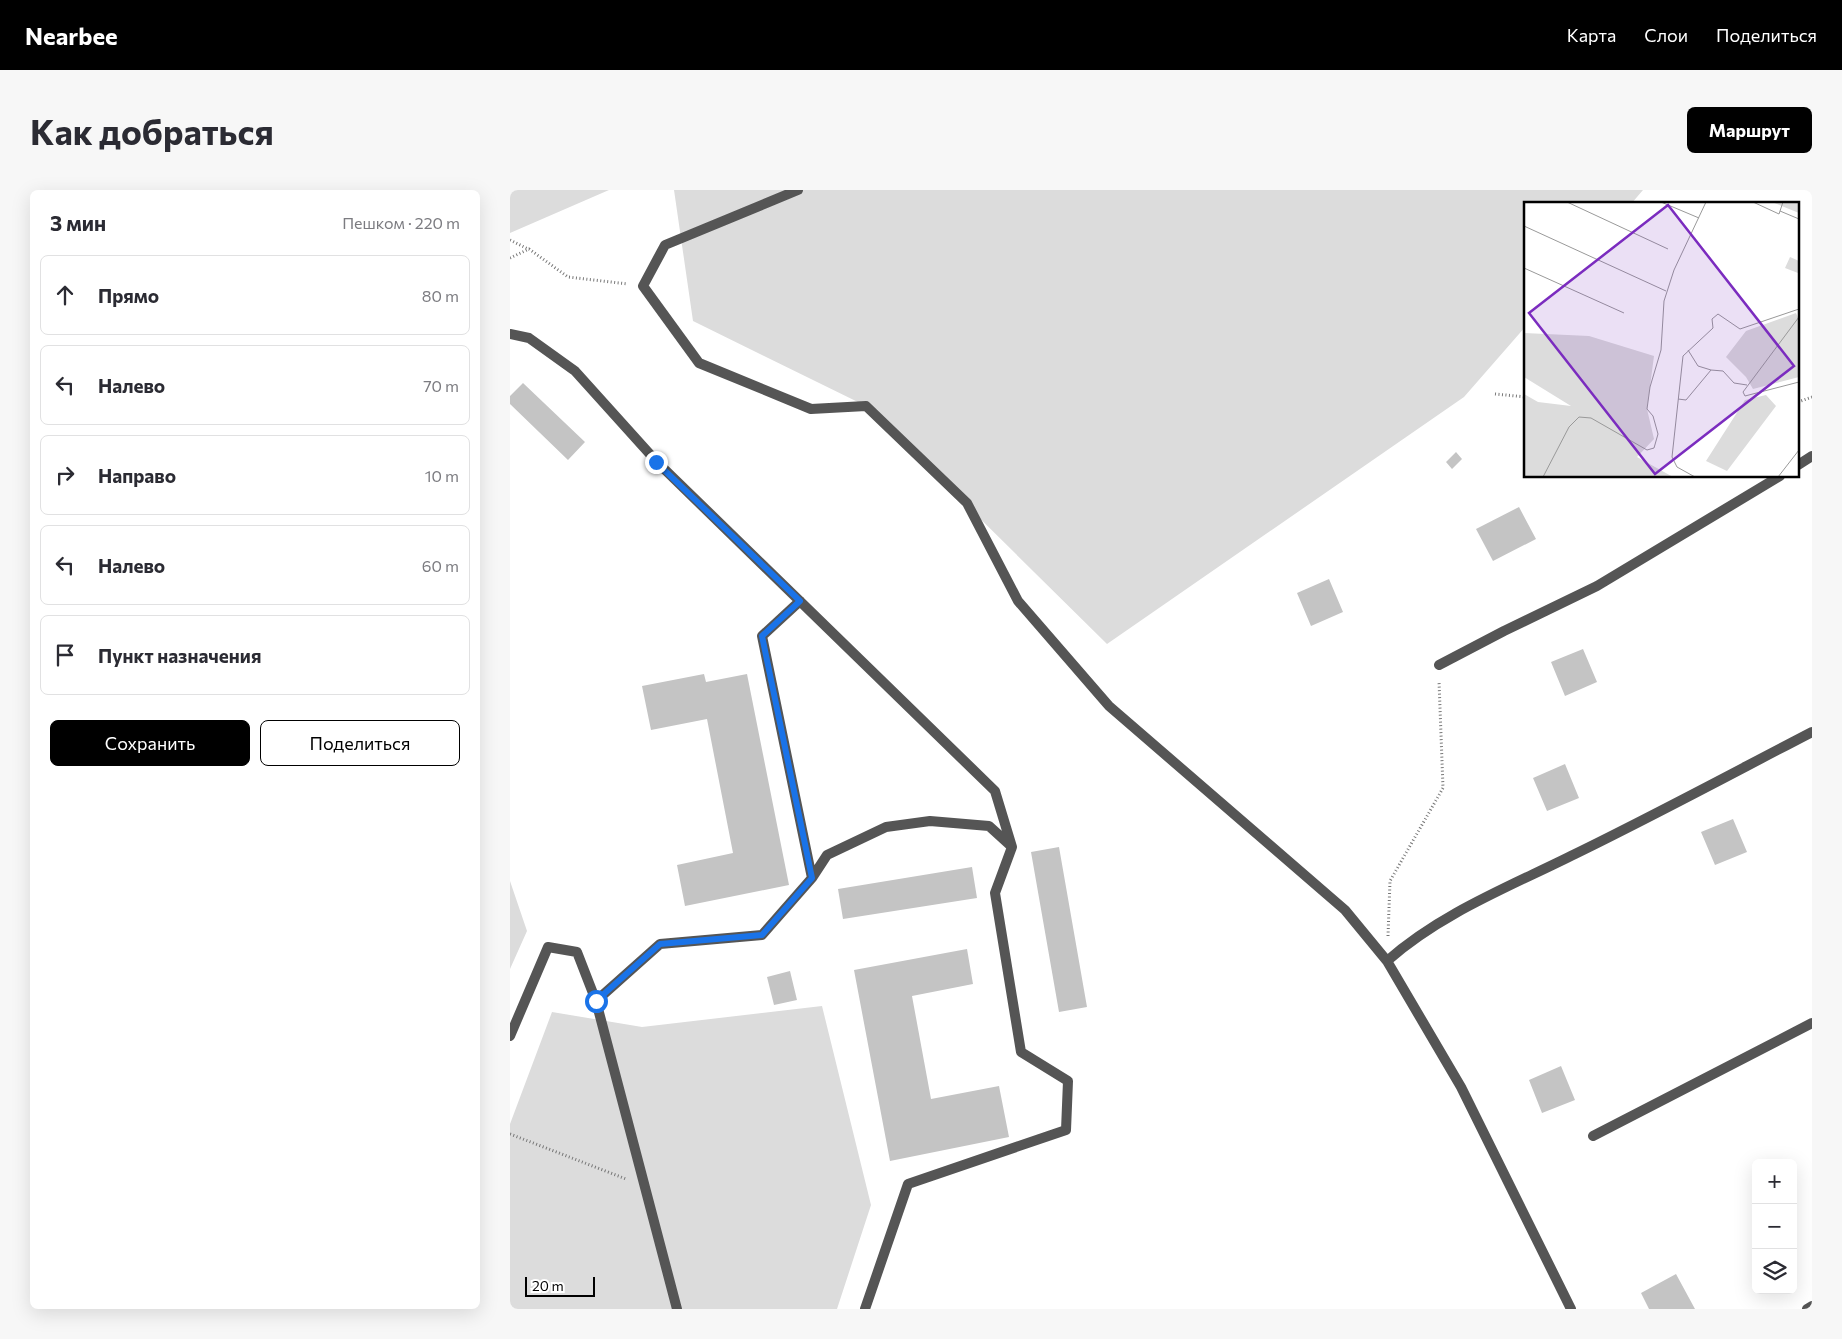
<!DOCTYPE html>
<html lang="ru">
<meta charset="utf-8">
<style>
:root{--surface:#fff;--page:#f7f7f7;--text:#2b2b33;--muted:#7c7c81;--line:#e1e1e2;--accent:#000}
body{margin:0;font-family:Commissioner,sans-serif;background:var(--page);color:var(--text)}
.controls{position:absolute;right:15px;bottom:15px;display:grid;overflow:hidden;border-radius:8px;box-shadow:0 5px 20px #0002}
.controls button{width:45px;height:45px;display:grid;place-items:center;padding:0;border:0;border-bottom:1px solid var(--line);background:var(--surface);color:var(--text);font:25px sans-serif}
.scale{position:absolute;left:15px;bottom:12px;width:70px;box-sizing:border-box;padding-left:5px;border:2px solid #000;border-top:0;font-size:14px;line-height:18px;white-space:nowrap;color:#000;-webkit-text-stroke:4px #fff;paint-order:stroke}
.stop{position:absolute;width:15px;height:15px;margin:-11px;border:4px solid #1a73e8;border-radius:50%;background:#fff}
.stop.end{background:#1a73e8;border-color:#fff;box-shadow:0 1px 5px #0008}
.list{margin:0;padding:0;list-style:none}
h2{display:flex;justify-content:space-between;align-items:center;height:65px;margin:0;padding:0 20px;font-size:21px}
h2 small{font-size:16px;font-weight:400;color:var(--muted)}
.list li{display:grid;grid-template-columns:32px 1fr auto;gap:15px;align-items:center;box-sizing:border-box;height:80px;margin:0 10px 10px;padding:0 10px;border:1px solid var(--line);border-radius:8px}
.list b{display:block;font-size:19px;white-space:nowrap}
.list em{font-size:16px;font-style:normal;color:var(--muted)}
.actions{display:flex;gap:10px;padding:15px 20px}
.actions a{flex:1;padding:11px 0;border:1px solid var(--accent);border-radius:8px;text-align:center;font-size:18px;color:var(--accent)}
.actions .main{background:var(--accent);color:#fff}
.icon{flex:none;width:28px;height:28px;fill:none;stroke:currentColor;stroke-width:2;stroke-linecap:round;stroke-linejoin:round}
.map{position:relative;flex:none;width:1302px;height:1119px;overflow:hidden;border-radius:8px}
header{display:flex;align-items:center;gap:30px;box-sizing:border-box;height:70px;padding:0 25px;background:var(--accent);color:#fff}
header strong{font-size:24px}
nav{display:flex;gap:28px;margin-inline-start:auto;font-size:18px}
.intro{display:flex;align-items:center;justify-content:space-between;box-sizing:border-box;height:120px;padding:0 30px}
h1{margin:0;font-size:35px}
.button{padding:12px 22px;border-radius:8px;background:var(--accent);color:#fff;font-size:18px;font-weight:700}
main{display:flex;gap:30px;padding:0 30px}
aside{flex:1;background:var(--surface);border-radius:8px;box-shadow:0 5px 20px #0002}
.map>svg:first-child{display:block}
</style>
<header>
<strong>Nearbee</strong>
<nav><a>Карта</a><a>Слои</a><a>Поделиться</a></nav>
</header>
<div class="intro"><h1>Как добраться</h1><a class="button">Маршрут</a></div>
<main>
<aside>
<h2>3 мин<small>Пешком · 220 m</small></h2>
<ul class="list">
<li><svg class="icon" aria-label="ahead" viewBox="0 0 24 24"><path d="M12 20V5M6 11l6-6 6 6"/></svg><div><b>Прямо</b></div><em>80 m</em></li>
<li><svg class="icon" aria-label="left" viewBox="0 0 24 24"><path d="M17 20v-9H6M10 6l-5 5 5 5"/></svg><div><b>Налево</b></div><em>70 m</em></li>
<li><svg class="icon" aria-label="right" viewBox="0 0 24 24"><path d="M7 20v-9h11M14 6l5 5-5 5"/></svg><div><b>Направо</b></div><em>10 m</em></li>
<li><svg class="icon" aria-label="left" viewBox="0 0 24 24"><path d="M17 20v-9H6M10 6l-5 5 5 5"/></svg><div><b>Налево</b></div><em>60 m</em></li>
<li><svg class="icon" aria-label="arrive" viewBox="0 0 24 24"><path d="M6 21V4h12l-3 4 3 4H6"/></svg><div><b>Пункт назначения</b></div></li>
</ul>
<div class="actions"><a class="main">Сохранить</a><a>Поделиться</a></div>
</aside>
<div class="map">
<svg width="1302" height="1119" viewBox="0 0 1302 1119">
<rect width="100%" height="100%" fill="#fff"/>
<path fill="#dcdcdc" d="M0,0H99L0,43Z
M164,0H1133L1121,14H1016V136L954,207L597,454L356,216L183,131Z
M0,691L17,741L0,779Z
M312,816L361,1015L327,1119H0V934L42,822L132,837Z"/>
<path fill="#c4c4c4" d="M13,193L75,252L58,270L0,214V206Z
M946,262L952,269L942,279L936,272Z
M1009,317L1026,349L983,371L966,339Z
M819,389L833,422L801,436L787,403Z
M1073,459L1087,492L1055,506L1041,472Z
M194,484L196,492L237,484L279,695L175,716L167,675L223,663L197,529L141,540L132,496Z
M1055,574L1069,608L1037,621L1023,588Z
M1223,629L1237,662L1205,675L1191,642Z
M549,657L577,817L549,822L521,662Z
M462,677L467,708L333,729L328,699Z
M457,759L463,794L402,806L421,909L489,896L499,947L380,971L344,780Z
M280,781L287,810L264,815L257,787Z
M1051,876L1065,910L1032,923L1019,890Z
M1166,1084L1185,1119H1139L1131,1103Z"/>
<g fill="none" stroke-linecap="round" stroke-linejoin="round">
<path stroke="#777" stroke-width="3" stroke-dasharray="1 2.5" stroke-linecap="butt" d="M0,50L18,59
M0,68L19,59L58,87L118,94
M985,204L1016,207
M1288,212L1302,207
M878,746L880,691L933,598L929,491
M0,944L116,989"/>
<path stroke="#555" stroke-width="10" d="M0,144L19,148L65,181L147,272L485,601L502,657L485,703L511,862L558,891L556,940L398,994L355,1119
M302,688L317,665L376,637L420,631L479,636L501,656
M86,811L150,754L252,745L302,688L252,446L290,411
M0,846L38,757L67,762L86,811L167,1119"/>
<path stroke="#555" stroke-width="10" d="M288,0L155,55L133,96L189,173L301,219L356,216L457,313L508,411L599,516L835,720L877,771L951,897L1061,1119
M1288,275L1302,266
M929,475L994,441L1087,396L1270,286
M877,771C931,723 1001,696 1065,664C1145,625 1223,583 1302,542
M1083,946L1302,833
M1297,1119L1302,1116"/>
</g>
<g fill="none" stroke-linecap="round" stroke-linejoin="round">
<path stroke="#1a73e8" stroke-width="6" d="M86,811L150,754L252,745L302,688L252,446L290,411L146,272"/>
</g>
<g transform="translate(1014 12)">
<rect width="275" height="275" fill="#fff"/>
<path d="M248,0H275V11ZM266,55L275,59L274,71L261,66ZM272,111L275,118V175L229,187L222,175L202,155L222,129ZM0,131L65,134L130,154L123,207L130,237L113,255L149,275H0V192L14,200L47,204L0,175ZM242,193L252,204L203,269L182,259L221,198Z" fill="#dcdcdc"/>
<path fill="none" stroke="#999" stroke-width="1" d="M43,0L144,47M137,0L175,16M229,0L255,12L259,0M256,9L275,17M0,24L142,89M0,66L100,111M275,115L219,190L221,194L275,180M164,148L174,164L187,168M154,197L162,198L187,168L199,169L210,181L223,183M19,275L45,225L55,215L67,216L123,248L130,246L134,232L129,214L123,207L126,185L137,148L140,99L150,68L182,0M171,275L153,265L148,255L159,154L189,126L188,117L194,112L216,127L275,107M254,275L275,248"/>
<path fill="#7b2cbf" fill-opacity="0.15" stroke="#7b2cbf" stroke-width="2.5" d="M144,3L270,164L131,272L5,111Z"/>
<rect width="275" height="275" fill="none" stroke="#000" stroke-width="2.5"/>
</g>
</svg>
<div class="controls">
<button>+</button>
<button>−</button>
<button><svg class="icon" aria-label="layers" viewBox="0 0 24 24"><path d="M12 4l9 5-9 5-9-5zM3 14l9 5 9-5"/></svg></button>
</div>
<div class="scale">20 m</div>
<div class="stop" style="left:86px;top:811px"></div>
<div class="stop end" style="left:146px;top:272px"></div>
</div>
</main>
